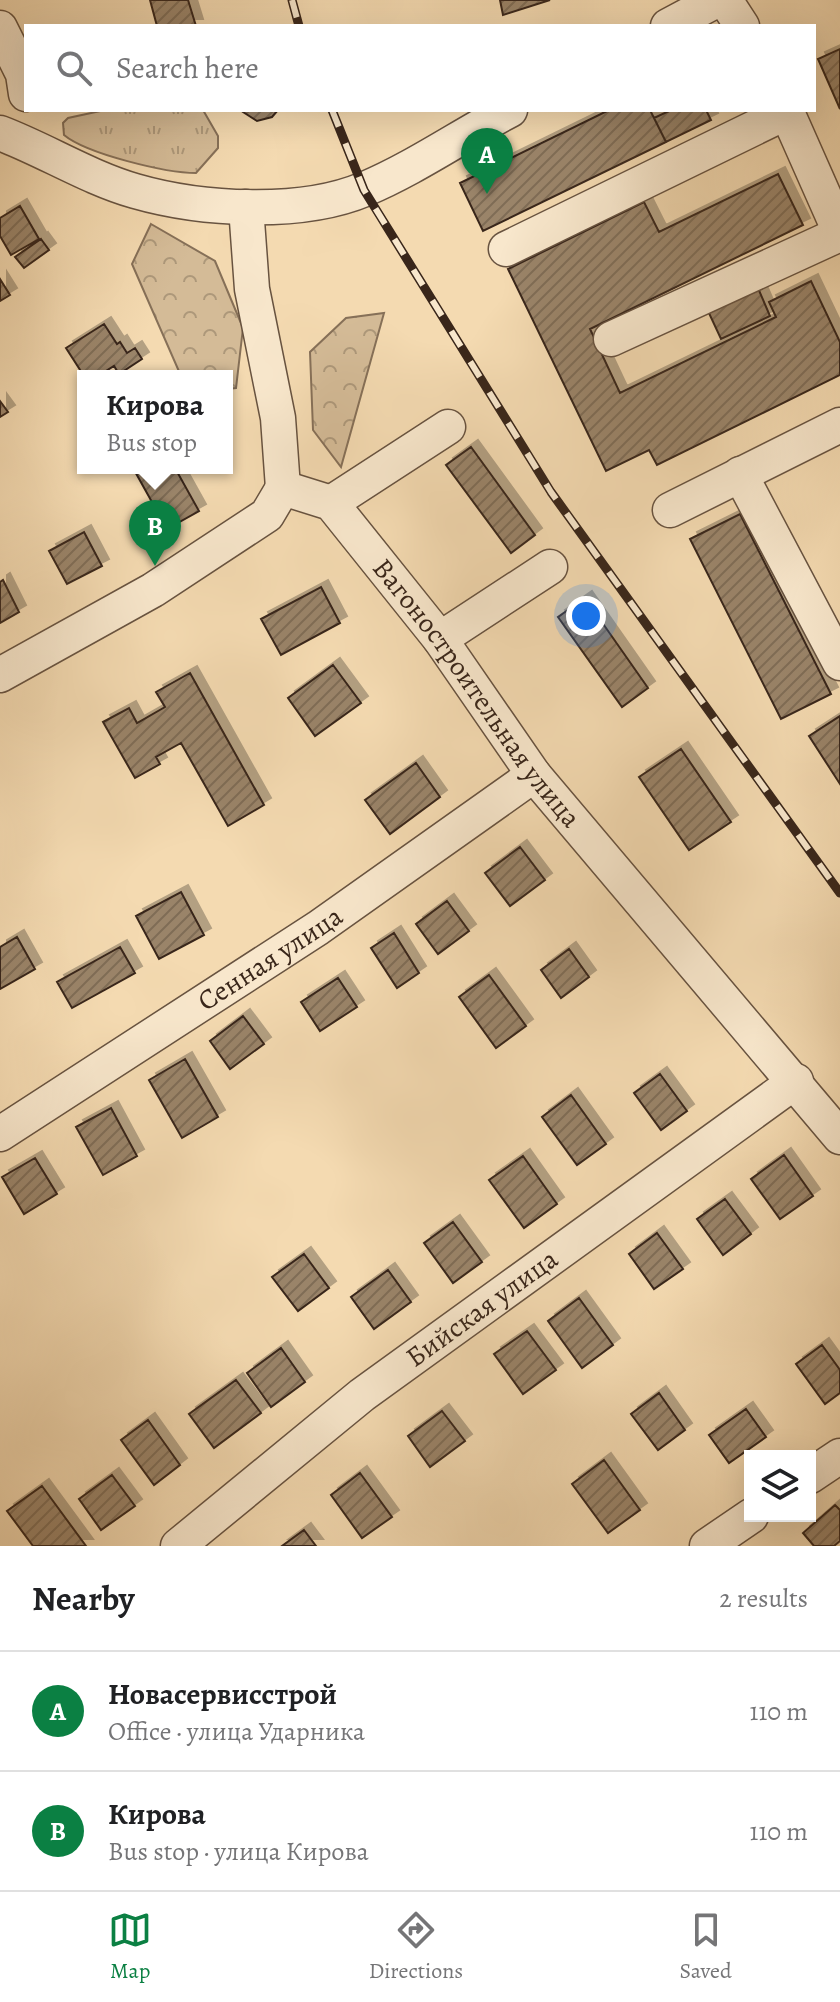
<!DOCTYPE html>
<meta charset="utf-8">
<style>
:root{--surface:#fff;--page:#f2f2f2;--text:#202124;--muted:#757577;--line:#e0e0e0;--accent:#0b8043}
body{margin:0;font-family:Alegreya,serif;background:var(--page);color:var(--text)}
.controls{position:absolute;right:24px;bottom:24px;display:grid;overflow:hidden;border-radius:0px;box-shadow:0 8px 32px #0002}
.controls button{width:72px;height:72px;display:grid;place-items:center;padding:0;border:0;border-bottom:2px solid var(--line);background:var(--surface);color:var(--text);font:40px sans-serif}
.you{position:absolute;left:586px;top:616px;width:28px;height:28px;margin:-20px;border:6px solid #fff;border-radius:50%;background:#1a73e8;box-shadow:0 0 0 12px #1a73e833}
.badge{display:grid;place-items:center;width:52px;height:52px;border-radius:50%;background:var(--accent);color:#fff;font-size:26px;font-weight:700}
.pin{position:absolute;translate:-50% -66px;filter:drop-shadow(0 2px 4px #0008)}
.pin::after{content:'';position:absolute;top:42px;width:28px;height:24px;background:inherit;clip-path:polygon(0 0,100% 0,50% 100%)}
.popup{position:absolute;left:77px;top:370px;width:156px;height:104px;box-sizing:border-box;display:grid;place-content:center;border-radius:0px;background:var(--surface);filter:drop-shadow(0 2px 6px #0005);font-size:26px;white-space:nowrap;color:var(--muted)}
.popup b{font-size:30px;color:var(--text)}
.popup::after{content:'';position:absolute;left:50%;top:100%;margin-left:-16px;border:16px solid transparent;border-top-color:var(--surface)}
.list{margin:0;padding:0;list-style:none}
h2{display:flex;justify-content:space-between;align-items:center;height:104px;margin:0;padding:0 32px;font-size:34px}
h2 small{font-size:26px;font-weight:400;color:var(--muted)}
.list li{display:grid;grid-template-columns:52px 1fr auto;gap:24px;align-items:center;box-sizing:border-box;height:120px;padding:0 32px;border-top:2px solid var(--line)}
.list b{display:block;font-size:30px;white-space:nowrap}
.list p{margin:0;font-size:26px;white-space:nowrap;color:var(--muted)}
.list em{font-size:26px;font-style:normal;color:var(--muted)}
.icon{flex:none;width:44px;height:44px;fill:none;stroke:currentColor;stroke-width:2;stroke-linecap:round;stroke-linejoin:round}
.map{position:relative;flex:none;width:840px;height:1546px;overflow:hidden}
.search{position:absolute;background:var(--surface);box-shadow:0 8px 32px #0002;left:24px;right:24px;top:24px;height:88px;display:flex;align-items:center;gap:20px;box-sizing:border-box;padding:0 28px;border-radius:0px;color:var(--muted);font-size:30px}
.sheet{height:344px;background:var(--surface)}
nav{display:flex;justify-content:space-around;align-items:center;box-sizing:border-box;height:112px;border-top:2px solid var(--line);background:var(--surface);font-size:22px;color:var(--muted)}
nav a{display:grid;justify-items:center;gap:4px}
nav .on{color:var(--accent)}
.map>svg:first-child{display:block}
</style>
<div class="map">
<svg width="840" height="1546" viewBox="0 0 840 1546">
<defs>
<pattern id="grass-tufts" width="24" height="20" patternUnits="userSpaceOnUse" patternTransform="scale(2)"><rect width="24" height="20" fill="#d4bb97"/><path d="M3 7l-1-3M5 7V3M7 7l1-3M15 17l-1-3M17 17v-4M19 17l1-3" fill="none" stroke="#ad987a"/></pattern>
<pattern id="forest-crowns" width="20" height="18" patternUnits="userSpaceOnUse" patternTransform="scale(2)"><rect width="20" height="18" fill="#d4bb97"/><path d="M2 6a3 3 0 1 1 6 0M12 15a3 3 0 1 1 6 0" fill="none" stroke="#ad987a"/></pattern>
<pattern id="building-hatch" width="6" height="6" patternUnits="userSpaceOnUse" patternTransform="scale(2)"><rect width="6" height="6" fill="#9a8469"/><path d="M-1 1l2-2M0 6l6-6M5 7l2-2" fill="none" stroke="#7f6c56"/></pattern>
<filter id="shadow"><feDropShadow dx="7" dy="-7" stdDeviation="0" flood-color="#0004"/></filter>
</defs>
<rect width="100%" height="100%" fill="#f4dab1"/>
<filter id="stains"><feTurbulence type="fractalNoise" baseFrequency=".0025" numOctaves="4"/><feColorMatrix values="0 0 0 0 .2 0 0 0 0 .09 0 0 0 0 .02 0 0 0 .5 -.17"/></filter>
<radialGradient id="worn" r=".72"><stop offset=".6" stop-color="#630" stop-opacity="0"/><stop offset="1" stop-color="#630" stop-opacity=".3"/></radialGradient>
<path fill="url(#grass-tufts)" stroke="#867058" stroke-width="2" d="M105,110H203L218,136V148L196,173C166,173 87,154 64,135L63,123L68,118Z"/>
<path fill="url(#forest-crowns)" stroke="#867058" stroke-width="2" d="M151,224L215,261L243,328L236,388L227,389V376H181L132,264Z
M384,313L341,467L313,430L310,352L346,318Z"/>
<path fill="url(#building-hatch)" stroke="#39261a" stroke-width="2" filter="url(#shadow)" d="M150,0H188L196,26H157Z
M500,0H550L503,15Z
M840,49V109L818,59Z
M240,110H278L272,117L257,121Z
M609,110H650L666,142L483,231L460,183Z
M671,110H706L711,120L666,142L654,118Z
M778,174L803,225L590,329L620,393L776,317L769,302L811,281L840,342V375L657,465L649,450L606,471L508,269L644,202L659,232Z
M20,206L39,239L11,255L0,236V218Z
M41,239L49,250L24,268L15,257Z
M0,279L10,295L0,301Z
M758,288L770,316L721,339L708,311Z
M104,324L117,344L120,342L127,353L135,348L142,359L119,374L114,366L98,376H84L66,348Z
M0,401L8,412L0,417Z
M471,447L535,535L511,553L446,465Z
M133,468H175L199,511L167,529Z
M740,514L831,694L781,719L690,539Z
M84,532L102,566L67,584L49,551Z
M3,580L19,612L0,623V582Z
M321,587L340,623L281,655L261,619Z
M585,598L648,688L622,707L558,617Z
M333,665L361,703L315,736L288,698Z
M190,673L264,805L228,826L181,743L156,757L160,764L135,778L103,722L129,708L137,723L165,707L156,692Z
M840,716V784L809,736Z
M681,749L731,822L689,850L639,777Z
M416,763L440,797L390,834L365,800Z
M520,847L545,880L510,906L485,873Z
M181,892L204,935L159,959L136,916Z
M447,901L469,931L438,954L416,924Z
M394,933L419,973L397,988L371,948Z
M17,937L35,969L0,989V947Z
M120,947L135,973L72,1008L57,982Z
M569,949L589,977L561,998L541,970Z
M489,975L526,1026L496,1048L459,997Z
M338,978L357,1007L320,1031L301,1002Z
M243,1016L264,1044L230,1069L210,1041Z
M185,1059L218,1117L182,1138L149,1080Z
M660,1074L687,1111L661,1130L634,1093Z
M571,1095L606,1144L577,1165L542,1117Z
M111,1108L137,1156L103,1175L76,1127Z
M784,1155L813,1196L780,1219L751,1179Z
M523,1156L557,1204L524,1228L489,1180Z
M35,1158L57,1194L24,1214L2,1177Z
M725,1199L751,1234L723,1255L697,1219Z
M453,1222L482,1262L453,1283L424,1243Z
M657,1233L683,1269L654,1289L629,1254Z
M304,1254L329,1288L298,1311L272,1277Z
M388,1270L411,1302L374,1329L351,1297Z
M579,1298L613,1345L582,1368L548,1321Z
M527,1331L556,1370L523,1394L494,1354Z
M822,1345L840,1370V1393L825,1404L796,1364Z
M281,1348L305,1382L271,1407L247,1373Z
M236,1380L261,1413L214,1448L189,1414Z
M659,1393L685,1430L658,1450L631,1414Z
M746,1409L766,1437L729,1463L709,1435Z
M442,1411L465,1441L430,1467L408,1436Z
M148,1420L180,1465L154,1485L121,1440Z
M604,1460L640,1510L608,1533L572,1484Z
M360,1473L392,1517L362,1538L331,1495Z
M112,1475L135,1506L101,1530L79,1499Z
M42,1486L86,1546H33L7,1511Z
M835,1505L840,1510V1541L834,1546H814L803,1533Z
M304,1530L316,1546H282Z"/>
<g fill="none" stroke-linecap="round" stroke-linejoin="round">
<g stroke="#685340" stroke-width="37">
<g id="minor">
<path d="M725,0L742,26"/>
<path d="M668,26L717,0"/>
<path d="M0,28L23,74L26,94"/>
<path d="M786,110L840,232"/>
<path d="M0,133C45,150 89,178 135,191C201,210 301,216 365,189C415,168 462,135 510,110"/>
<path d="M246,207L252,289L278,418L283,488"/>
<path d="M506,249L787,112"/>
<path d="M611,339L840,234"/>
<path d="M740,474L840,663"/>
<path id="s1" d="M283,488L331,503L440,639L534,775L840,1137"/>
<path d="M331,503L448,427"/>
<path d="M670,510L840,425"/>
<path d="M440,639L550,567"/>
<path d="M0,675L153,590L267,515L283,488"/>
<path id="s2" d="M0,1134L318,928L534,775"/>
<path d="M810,1476L840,1456"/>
<path id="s3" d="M178,1546L362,1395L796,1081"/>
<path d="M707,1546L751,1516"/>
</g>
</g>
<use href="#minor" stroke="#f8e7cc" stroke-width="34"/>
<g stroke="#39261a" stroke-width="9">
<path id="rail" d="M292,0L299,26
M332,110L364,190L551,492L840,893"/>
</g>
<use href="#rail" stroke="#f8e7cc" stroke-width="6" stroke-dasharray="18" stroke-linecap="butt"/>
</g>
<g text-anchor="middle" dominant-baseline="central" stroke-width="6" stroke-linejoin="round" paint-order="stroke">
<g font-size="28" fill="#39261a" stroke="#f8e7cc">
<text stroke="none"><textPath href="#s1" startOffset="290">Вагоностроительная улица</textPath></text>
<text stroke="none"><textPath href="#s2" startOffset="322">Сенная улица</textPath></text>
<text stroke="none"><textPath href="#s3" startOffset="386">Бийская улица</textPath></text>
</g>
</g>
<rect width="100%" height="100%" filter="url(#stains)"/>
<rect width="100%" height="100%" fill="url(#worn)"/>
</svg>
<div class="controls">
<button><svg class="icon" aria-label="layers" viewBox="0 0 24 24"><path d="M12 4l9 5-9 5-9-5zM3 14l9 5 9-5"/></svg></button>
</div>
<div class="you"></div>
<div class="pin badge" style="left:487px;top:194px">A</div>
<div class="pin badge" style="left:155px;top:566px">B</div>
<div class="popup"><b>Кирова</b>Bus stop</div>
<div class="search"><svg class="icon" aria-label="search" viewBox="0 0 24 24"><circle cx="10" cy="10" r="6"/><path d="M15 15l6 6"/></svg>Search here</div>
</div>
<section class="sheet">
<h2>Nearby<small>2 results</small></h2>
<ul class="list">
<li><span class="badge">A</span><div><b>Новасервисстрой</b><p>Office · улица Ударника</p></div><em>110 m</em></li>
<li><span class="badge">B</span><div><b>Кирова</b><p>Bus stop · улица Кирова</p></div><em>110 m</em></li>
</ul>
</section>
<nav>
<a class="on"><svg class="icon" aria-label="map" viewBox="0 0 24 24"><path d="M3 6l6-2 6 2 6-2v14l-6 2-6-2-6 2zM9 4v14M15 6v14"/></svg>Map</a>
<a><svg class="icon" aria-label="directions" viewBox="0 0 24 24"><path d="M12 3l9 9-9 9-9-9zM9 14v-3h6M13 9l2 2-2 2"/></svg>Directions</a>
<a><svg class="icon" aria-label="saved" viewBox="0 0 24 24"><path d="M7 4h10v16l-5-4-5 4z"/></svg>Saved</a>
</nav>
